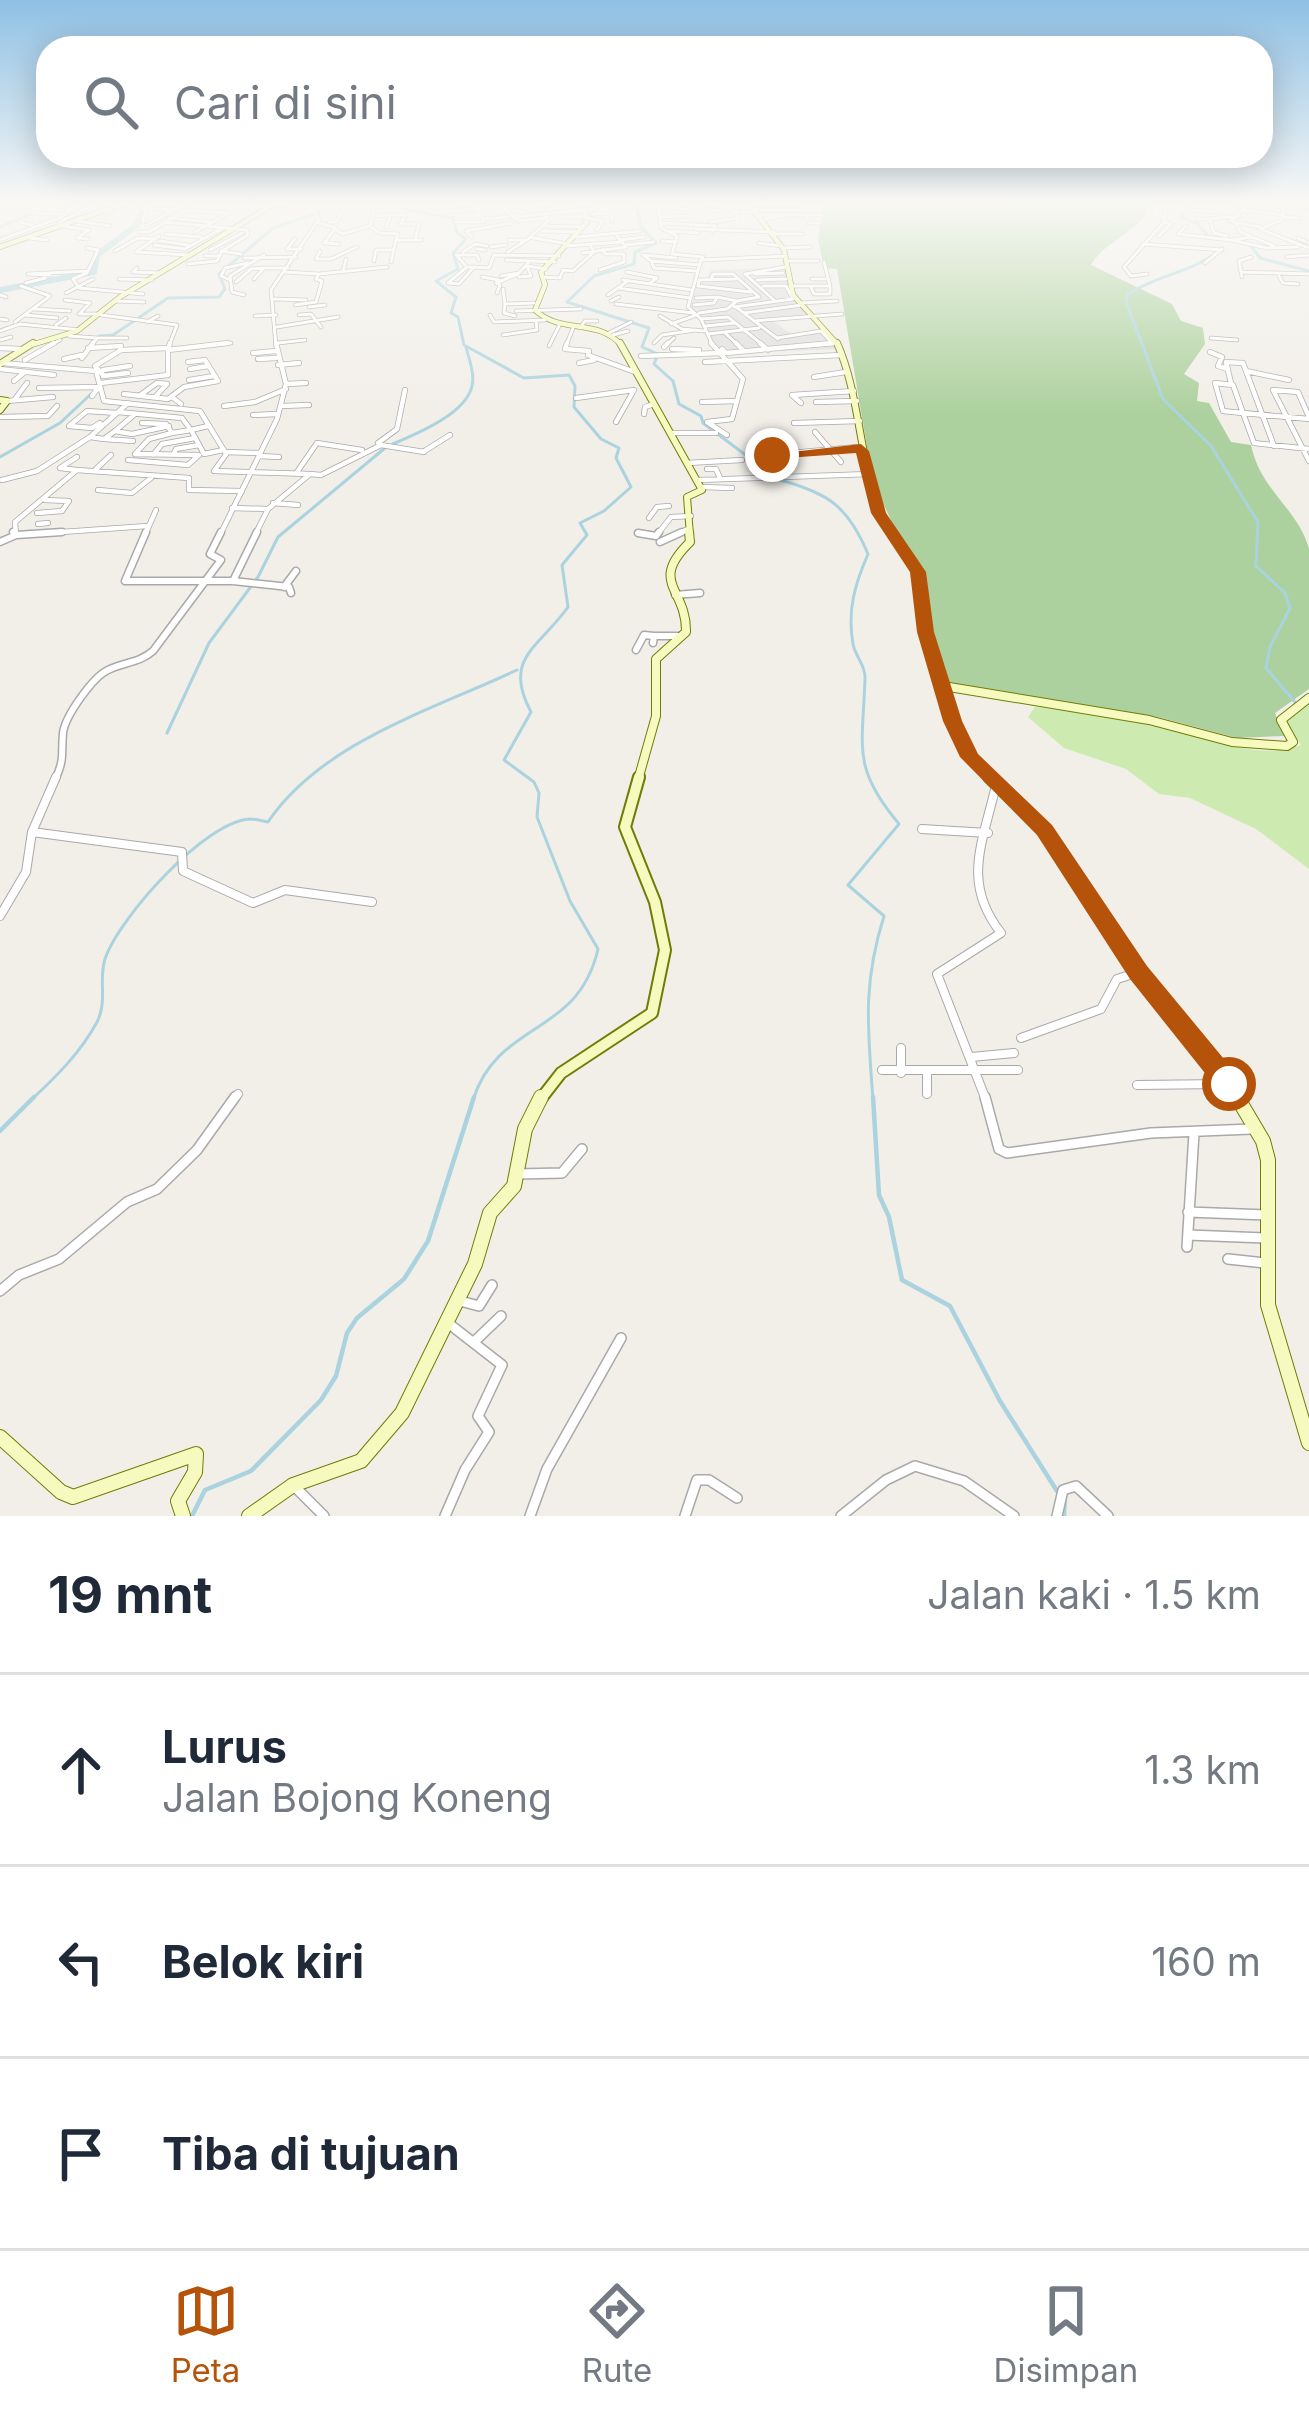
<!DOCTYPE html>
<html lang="id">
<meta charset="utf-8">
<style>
:root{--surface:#fff;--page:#f6f6f7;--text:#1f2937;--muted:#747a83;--line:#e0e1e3;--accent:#b45309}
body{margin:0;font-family:Inter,sans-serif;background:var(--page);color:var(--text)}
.stop{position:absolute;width:36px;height:36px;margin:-27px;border:9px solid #b45309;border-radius:50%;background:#fff}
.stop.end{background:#b45309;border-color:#fff;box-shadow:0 3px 12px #0008}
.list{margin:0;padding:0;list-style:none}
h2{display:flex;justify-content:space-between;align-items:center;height:156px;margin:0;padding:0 48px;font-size:51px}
h2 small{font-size:39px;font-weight:400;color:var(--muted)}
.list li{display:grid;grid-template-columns:78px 1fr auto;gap:36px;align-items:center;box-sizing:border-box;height:192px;padding:0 48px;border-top:3px solid var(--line)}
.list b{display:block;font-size:45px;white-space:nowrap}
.list p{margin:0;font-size:39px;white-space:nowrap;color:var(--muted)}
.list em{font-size:39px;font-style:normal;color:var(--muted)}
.icon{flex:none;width:66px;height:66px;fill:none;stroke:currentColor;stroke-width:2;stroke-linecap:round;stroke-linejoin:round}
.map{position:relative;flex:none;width:1309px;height:1516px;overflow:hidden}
.search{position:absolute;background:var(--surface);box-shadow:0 6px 30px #0003;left:36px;right:36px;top:36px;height:132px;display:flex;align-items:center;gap:30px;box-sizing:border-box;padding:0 42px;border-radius:36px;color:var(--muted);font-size:45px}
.sheet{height:732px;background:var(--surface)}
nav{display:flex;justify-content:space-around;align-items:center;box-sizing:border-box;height:168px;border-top:3px solid var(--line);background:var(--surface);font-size:33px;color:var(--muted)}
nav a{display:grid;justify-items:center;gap:6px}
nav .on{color:var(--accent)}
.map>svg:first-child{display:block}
</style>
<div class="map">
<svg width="1309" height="1516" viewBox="0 0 1309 1516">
<rect width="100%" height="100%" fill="#f2efe9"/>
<path fill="#e0dfdf" d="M787,267L791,294L811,315L773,321L793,335L824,330L839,349L723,353L705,333L699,313L691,308L697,279H707L711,270Z"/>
<path fill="#cdebb0" d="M1309,700V869L1256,829L1190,798L1159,794L1126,769L1064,748L1028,717L1035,707C1074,708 1116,716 1155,724C1201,733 1254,763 1301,745L1287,722Z"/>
<path fill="#add19e" d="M823,200H1151C1145,232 1106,238 1091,265L1172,304L1181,321L1203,328L1205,344L1184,374L1199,383L1197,401L1209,403L1231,442L1251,445C1261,492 1298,508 1309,549C1309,582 1309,652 1309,689L1275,713L1284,736L1237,738L1158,717L942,682L925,628L922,586L873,482L837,269L824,268L818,240Z"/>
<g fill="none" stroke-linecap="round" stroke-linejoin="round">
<path stroke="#aad3df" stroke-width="3" d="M398,200L403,209L453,218L457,233L466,239L453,253L458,269L436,281L456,297L451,313L458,317L464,345L524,378L569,375L575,386L574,407L601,439L619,448L616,458L631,487L604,511L580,523L587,535L562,565L568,607C539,648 502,658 531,712L504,760L534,782L539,793L537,817L570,901L598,949C578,1037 498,1020 473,1100
M628,200L637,207L641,227L656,243L635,252L634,264L594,276L567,302L649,328L642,347L658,354L654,364L673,381L679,404L701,416L703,423L772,475
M1186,203L1181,217L1197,223L1208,236
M0,227L31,214
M1251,246L1260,258L1309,271
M1215,254C1187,273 1156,276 1128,294L1126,302L1163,399L1211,446L1258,522L1256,566L1285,593L1290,608L1270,647L1266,668L1295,702
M99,336L113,335L168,298L219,297L225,289L219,274L273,228L319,213L322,201
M393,444C416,434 466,414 472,386C475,374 469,359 466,347
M0,457L60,423L91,394
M780,480C828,493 848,506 868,554C855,584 847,610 853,644C855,656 866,666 865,678C863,747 851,767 899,824L848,885L884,916C862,986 868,1029 873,1100
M167,733L209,643L258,577L278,537L385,448
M31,1100C56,1077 81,1052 97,1022C108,1000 98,982 105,959C118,919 205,821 250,819C256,819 262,821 268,822C322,742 432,710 517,670"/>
<path stroke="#aad3df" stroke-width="4.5" d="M873,1097L879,1195L889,1217L902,1280L950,1306L1000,1401L1057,1491
M0,1131L34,1097
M192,1516L205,1490L251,1471L321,1400L336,1376L347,1333L357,1318L404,1279L428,1241L474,1097
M1064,1516L1065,1497"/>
<path stroke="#aad3df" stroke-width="6" d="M0,290L94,272L97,255L137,225L143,205L158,200"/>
<g stroke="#a9a9a9" stroke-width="4.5">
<path id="street-far4" d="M217,200L240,202
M430,200L441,205L461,200
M503,200L532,211
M523,200L502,206L519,221L546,218
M658,200L661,228L677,236L672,254L703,257
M698,200L707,209L721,211
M1160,200L1155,214L1162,216
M1185,200L1181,208L1192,210V219H1209
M1294,200L1284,204L1282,220L1260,229L1309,248
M322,201L347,202
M637,201L647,200
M1215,202L1234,204
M25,204L29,200
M293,204L312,200
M423,204L427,211
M715,204L734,212H757
M1198,204H1214
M273,205L310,207L319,219L271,290L276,346
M456,205L476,201
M660,206L692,210
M531,207L549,204
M139,208L229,213L195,232
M476,209L483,219L509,217
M50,210L61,202
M343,210L360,200
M547,210L583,204
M755,210H803
M1193,210L1219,212
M1243,210L1284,215
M32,213L63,214
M229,213L243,205
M434,213L489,207
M106,214L111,212
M592,214L611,213L613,221
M391,215H406L400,224H419L415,240
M761,215H822
M806,215L809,223H820
M373,216L391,215L386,227
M457,216L479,215
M513,217L595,209
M564,217H588
M661,217L689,216
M1284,217L1300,218
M169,218L210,222
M588,218L603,221L597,230
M765,219L785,215
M77,221L110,226
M1230,221L1247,206H1283
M20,222L32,225
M143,222L147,207L164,200
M164,222L247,230L248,235L222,251L217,261L188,264
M329,222H336L348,200
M455,222H484
M710,222L739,218L737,214
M1233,222L1260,227
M58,223L97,203L121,204
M319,223L336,228L324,243L339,244
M661,223L716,226L712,231
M1236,223L1240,232L1274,246
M147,225L190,201
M62,226L89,230L77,238L88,239
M370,226L375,207
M546,226L584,227
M1186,226L1178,234L1231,240L1252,237
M335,229L342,234L370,226L379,233L398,234L396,240H422
M695,229L774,232
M542,231L580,232
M671,231L698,233
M140,232H149L203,200
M166,234L201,237
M775,234H803
M159,236L136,252L188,255
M1159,236L1171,224L1164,222
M1227,236L1214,233L1209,219L1239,216
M472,237L466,231L512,223
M530,237L548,221L545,215
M577,237L640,231
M29,238L47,240
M533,238L569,244
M1298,238L1306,242
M295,239L287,249H301
M0,240L62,217L79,200
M509,240H524
M620,240L644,237
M1231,240L1267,248L1298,247
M160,241L188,245
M662,241L676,242
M759,243L782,246
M1143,244L1222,250
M154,245L185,249L221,229
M624,245L654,242
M567,246L622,242
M491,247L506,245
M87,248L98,250L87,273L73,279L79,288L143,294
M783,248L810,247
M477,249L485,250
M603,249L605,254H624V262
M210,250L242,233
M115,251L138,238L155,239
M221,251L241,254
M320,251L316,259H331L357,247
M463,252L475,244L487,246
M508,252L531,237
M583,253L626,247L617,236
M494,255L559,256
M643,255L651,261L700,265
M643,255L676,258
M205,256H219
M1287,257L1309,255
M244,258L296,257
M506,260L555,262
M374,261L376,250H394
M651,261L654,268L696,271
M788,261H818
M391,262L396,240
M1205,263L1222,249
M465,265L456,255H477L479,260
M467,267H474L459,284L448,283Z
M474,267L489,268L494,255
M137,268L133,272L160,273
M600,270L624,262
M285,272L319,274L387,267
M343,272L346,259
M627,272L657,278L650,283
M1241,272L1309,274
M745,274L785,267
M745,274L775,301
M755,274L783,273
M1147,274L1131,276L1124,267L1164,222L1167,200
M50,275L28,274L88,271
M501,276L519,273
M1279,276L1283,283L1298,284
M482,277L499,280
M519,277L531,276L527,266L546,269
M542,277L560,278L563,270L573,271L594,252L591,247
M1242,277L1239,261L1251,257
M119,279L152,280
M254,279L264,268H288
M812,279H829
M230,280L221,276L225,268L248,263
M623,280L692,290
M711,280L713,274H733L759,297L737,301L727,309
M757,280L786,279
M236,282L251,269L264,268
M26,283L45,278
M698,286L751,292
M698,286L699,280L736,279
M790,286H830L824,262
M811,287L814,294H830V286
M618,288L690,298
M503,289L505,304L534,303
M66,293L93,279
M497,293L500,285L496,283L518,274L529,262
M0,295L6,297
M244,295L232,292L230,276L264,255
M608,295L628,281
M696,298L717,297
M274,299L306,300
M65,300L90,303L79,314H99
M115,301L144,302
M611,301L619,297
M800,303L837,301
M505,304L504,313L515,316
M616,304L693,313
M295,305L316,302L322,281L316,279L319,274
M694,305L714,303L717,297L737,301
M309,307L325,305
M734,307L793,299L786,286H763
M736,307L778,339
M34,309L70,311
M516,311L581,309
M699,313L726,309
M744,313L802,305
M25,315L57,318
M101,315L177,325L169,346
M299,315L311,314L321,327
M490,315L494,322L545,320
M255,316L276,315
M660,316L682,329L704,331
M0,319L7,320
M701,319L728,317L764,346
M754,321L842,314
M15,322L50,296L21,286
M147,322L158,316
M671,324L694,316
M56,325L66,318
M706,326L735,323
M277,327L338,317
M580,328L585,321H597
M0,331L20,324L80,330
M724,332L739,346
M609,333L631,322
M708,334L759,328
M503,335L537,330L536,321
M613,335L628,331
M69,336L97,338L91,346
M97,338H127
M777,338L821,331L833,344L806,346
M1211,338L1237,340
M0,340L11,337
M278,343L305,340
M654,343L662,335L696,330
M49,346L60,340
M116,346H121
M201,346L231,343
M549,346L559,326
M566,346L573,328
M665,346L674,338
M713,346L701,319L688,307L701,260L786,256"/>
</g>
<g stroke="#a9a9a9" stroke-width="6">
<path id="street-far3" d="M567,343L565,349L589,351L588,355L635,372
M711,343L743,379L732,419L707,422L727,435
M736,343L743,350
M760,343L768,350
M664,347L668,343
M0,348L21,349
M88,348L121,346
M672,349L699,350
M722,349L726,353L832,343
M168,350L170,343
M1210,352L1222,357L1218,366L1228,369
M253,353L276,351
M641,356L721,353
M82,358L93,343
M64,359L82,355
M258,359L276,358
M25,360L54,343
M705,362L841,355
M2,363L96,371L104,401L200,411L225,452L260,453
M579,363L594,360
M278,365L299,363
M0,369L54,375
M190,369L208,366
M103,370L130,366
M1246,371L1289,380
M103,376L128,373
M104,376L95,366L121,350L169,348
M814,377L846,372
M189,380L214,376
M14,381L25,372
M101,383L168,375V350L228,343
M1215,383L1233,385L1243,413L1223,411Z
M1231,383L1226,362L1243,363L1274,446
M286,384L306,383
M39,388L99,387L92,396
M124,394L168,399L184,387L218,381L205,360L188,362
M139,396L157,383L167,384
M156,396L167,384
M172,397L181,404
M576,398L634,390
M15,399L27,383
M7,401L53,397
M702,402L737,401
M816,402L857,401
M128,403L118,412L182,418L191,430L208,426
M801,403L792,395L854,391
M224,406L255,402L286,389
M281,406L309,405
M118,412L90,437L104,439L115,431L132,434L169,426
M1243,413L1309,419
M1243,413L1254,443L1309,449
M644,414L645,407L654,404
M253,415L278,414
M0,417L48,416L57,406
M1309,417L1298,392L1273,390L1309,461
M616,422L634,390
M100,423L92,428L69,426L87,411L117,413
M142,423L166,424L172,433L191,430L204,454L223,450
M794,423L860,421
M115,431L135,414
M815,432L841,462
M672,433H716
M104,439L133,441
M378,443L397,429L405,390
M423,452L450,435
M227,453L214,471L310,474L268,509L255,535
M135,454L149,439L172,433
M153,455L162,444L195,438
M173,455L176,449L199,445
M768,455L857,447L862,453
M259,456L279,457
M77,457L60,468L77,470
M128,460L188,465L199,455L135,454
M687,463L742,460
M96,469L111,455
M707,469H716L720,478
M297,472L317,443L362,450
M310,474L321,475L381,445L424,452
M2,480L37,471L90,437
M697,480L870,474
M701,487L732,488
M98,490L132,493L151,478
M273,503L298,505
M232,508L268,509
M37,513L62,511L69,501L45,500
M649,518L657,507L669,506
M38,524L48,523
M638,533L649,535
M16,535L15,522L77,470L189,478V490L242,491
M19,535L147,526
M145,535L156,510
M220,535L277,419L286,384L276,343
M657,535L671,517L691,516
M675,535L690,528"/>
</g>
<g stroke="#a9a9a9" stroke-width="9">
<path id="street-far2" d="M146,532L125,581H233L289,587L291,593
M638,533L656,536L659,532
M16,535L62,532
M0,542L16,535L13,532
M660,542L682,532
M233,581L257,532
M284,587L296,571
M675,595L700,593
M653,643L654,636H679
M636,650L644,635L654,636
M55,780C65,758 61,755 63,733C65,716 93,677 108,670C124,662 139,663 153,651L221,560L210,554L221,532"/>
</g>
<g stroke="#a9a9a9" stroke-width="10">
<path id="street-far1" d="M922,829L988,833
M32,832L182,852L183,871L253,903L285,890L372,902
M0,916L26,872L32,832L56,777
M1021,1038L1101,1009L1117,979L1136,973
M901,1048V1073
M971,1057L1014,1053
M882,1070H1018
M927,1072V1094
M1137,1085L1224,1084
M233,1100L238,1094
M986,1100L937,974L1001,933C961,882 983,843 996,785"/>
</g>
<g stroke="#a9a9a9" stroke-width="12">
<path id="street" d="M985,1097L999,1149L1007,1153L1151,1133L1252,1129
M517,1174L562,1173L582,1149
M1188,1212L1267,1215
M1188,1235L1265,1238
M1187,1247L1194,1133
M1228,1259L1265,1263
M0,1291L19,1275L59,1259L127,1202L157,1189L197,1150L235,1097
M460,1301L479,1306L492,1285
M476,1340L501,1316
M293,1485L324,1516
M445,1516L465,1470L489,1432L478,1416L502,1365L448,1323
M530,1516L547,1469L621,1338
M685,1516L697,1480H709L737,1498
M841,1516L886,1480L915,1466L964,1481L1014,1516
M1057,1516L1063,1490L1076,1486L1108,1516"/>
</g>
<g stroke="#707d05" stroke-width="6">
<path id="secondary-far4" d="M583,200L587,222L541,272L545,285L535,310C561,335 598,317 622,346
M746,200L784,250L793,295L839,346
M1296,200L1309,206
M0,247L134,200
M28,346L77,331L120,297L281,200"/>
</g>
<g stroke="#707d05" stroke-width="8">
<path id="secondary-far3" d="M620,343L702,490L687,497L690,535
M837,343C864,403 858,484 893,535
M0,364L33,343
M0,400L7,401L0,410"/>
</g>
<g stroke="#707d05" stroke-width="10">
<path id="secondary-far2" d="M891,532L918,572L923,621L962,744L992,780
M943,686L1149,720L1232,742L1287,746L1293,742L1281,720L1309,698
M638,780L656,716V659L686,632C687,588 648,583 690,542L689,532"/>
</g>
<g stroke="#707d05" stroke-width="14">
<path id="secondary-far1" d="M989,777L1044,830L1138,973L1239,1100
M540,1100L561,1073L652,1013L665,950L655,902L625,827L639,777"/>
</g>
<g stroke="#707d05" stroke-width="16">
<path id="secondary" d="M1237,1097L1263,1141L1268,1160V1305L1309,1443
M0,1437L61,1492L73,1497L196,1454L195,1472L178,1501L183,1516
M249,1516L293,1485L361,1461L402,1413L475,1264L490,1213L514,1186L525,1129L541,1097"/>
</g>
<use href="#street-far4" stroke="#fff" stroke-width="3"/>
<use href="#street-far3" stroke="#fff" stroke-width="4.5"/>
<use href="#street-far2" stroke="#fff" stroke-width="6"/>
<use href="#street-far1" stroke="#fff" stroke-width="8"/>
<use href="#street" stroke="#fff" stroke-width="9"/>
<use href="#secondary-far4" stroke="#f7fabf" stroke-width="4.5"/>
<use href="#secondary-far3" stroke="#f7fabf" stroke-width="6"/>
<use href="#secondary-far2" stroke="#f7fabf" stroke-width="8"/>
<use href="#secondary-far1" stroke="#f7fabf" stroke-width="10"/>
<use href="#secondary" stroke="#f7fabf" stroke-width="14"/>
</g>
<linearGradient id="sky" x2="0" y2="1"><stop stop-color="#8fc0e4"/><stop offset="0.49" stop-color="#f9f8f5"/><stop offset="1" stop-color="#f9f8f5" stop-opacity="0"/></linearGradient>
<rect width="1309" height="412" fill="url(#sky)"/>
<path fill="#b45309" d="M861,444L869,451L886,513L926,572L934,632L962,721L978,754L1052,825L1147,966L1238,1076L1242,1084L1238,1092H1220L1130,979L1037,835L960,757L943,721L917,632L910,572L871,513L856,453L772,459L766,455Z"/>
</svg>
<div class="stop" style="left:1229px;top:1084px"></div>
<div class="stop end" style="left:772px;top:455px"></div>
<div class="search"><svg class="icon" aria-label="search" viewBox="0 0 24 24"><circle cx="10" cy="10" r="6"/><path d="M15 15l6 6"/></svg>Cari di sini</div>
</div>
<section class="sheet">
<h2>19 mnt<small>Jalan kaki · 1.5 km</small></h2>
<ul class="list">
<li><svg class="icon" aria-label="ahead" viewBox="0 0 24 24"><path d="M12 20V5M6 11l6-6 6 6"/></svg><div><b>Lurus</b><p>Jalan Bojong Koneng</p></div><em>1.3 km</em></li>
<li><svg class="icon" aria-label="left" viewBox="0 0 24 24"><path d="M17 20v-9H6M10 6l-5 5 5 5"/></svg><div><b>Belok kiri</b></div><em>160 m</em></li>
<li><svg class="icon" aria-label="arrive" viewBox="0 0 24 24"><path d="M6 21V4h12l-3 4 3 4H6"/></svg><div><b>Tiba di tujuan</b></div></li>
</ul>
</section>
<nav>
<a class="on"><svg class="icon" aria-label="map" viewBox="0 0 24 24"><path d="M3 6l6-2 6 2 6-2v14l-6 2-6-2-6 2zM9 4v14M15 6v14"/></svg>Peta</a>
<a><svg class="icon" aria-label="directions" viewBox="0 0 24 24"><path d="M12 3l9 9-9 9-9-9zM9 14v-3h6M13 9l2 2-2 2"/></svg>Rute</a>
<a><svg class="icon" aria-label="saved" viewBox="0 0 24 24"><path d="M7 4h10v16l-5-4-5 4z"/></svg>Disimpan</a>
</nav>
